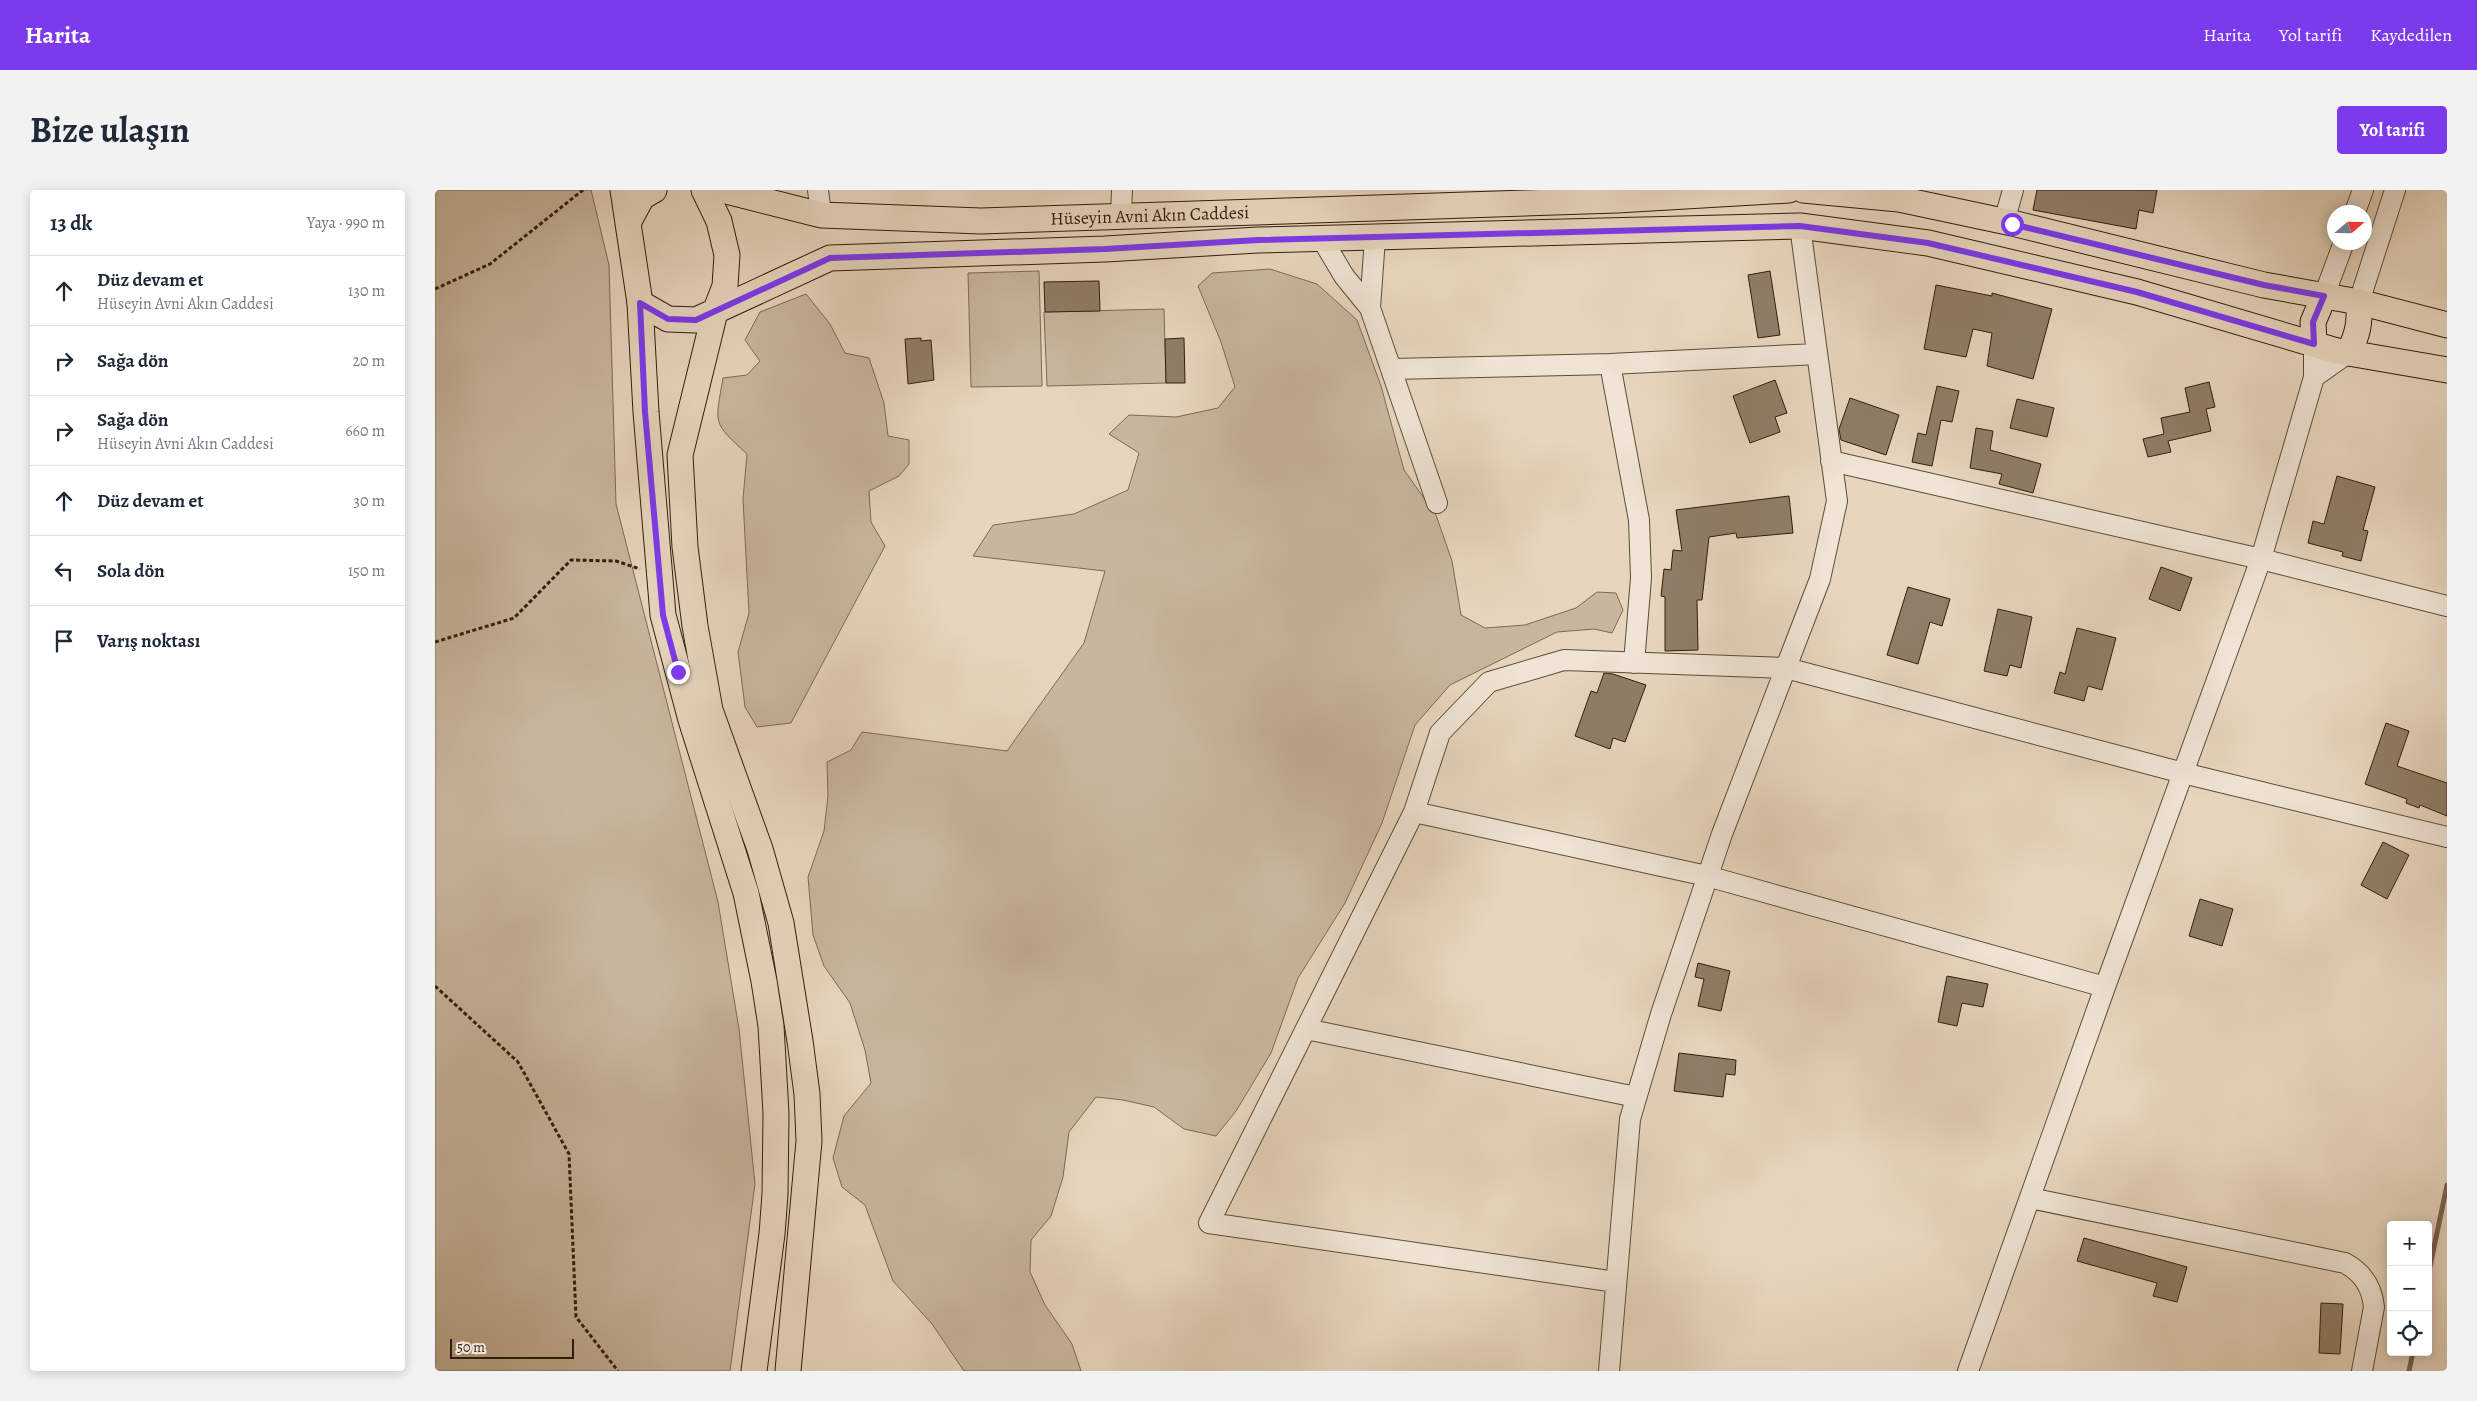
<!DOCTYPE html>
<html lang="tr">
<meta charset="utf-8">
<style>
:root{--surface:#fff;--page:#f2f2f3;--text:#1f2937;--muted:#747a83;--line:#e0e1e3;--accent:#7c3aed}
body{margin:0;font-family:Alegreya,serif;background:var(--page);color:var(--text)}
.controls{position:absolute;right:15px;bottom:15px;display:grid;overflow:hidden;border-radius:5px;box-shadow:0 2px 12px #0003}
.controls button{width:45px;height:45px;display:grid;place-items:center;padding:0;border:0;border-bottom:1px solid var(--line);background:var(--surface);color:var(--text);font:25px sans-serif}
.compass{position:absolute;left:1892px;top:15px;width:45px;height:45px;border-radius:50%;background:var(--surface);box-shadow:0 2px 12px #0003;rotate:70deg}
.scale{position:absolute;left:15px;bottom:12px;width:124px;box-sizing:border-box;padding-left:5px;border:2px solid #301e0a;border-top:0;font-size:14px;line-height:18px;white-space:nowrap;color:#301e0a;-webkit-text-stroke:4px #efe4d5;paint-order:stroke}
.stop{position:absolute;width:15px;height:15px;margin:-11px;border:4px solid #7c3aed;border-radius:50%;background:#fff}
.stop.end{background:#7c3aed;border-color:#fff;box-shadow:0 1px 5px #0008}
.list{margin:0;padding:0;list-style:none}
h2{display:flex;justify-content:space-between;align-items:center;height:65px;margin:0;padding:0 20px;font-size:21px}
h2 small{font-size:16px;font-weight:400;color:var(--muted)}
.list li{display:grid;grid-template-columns:32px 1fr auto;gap:15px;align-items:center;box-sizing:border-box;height:70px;padding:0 20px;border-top:1px solid var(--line)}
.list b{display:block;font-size:19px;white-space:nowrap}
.list p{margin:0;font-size:16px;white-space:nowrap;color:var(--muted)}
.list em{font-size:16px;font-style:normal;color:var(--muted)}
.icon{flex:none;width:28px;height:28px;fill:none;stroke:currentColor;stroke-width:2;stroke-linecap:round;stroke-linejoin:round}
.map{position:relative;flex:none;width:2012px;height:1181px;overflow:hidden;border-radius:5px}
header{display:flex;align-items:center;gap:30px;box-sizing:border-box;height:70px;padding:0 25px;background:var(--accent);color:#fff}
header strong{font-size:24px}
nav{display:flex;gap:28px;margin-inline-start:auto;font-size:18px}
.intro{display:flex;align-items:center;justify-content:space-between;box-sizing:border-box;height:120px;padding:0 30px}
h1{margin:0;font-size:35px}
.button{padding:12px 22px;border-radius:5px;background:var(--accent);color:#fff;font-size:18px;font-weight:700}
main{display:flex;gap:30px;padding:0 30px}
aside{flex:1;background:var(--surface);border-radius:5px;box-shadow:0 2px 12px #0003}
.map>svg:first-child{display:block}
</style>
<header>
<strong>Harita</strong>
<nav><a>Harita</a><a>Yol tarifi</a><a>Kaydedilen</a></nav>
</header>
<div class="intro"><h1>Bize ulaşın</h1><a class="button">Yol tarifi</a></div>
<main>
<aside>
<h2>13 dk<small>Yaya · 990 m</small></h2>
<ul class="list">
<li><svg class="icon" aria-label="ahead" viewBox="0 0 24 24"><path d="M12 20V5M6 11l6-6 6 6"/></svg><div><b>Düz devam et</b><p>Hüseyin Avni Akın Caddesi</p></div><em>130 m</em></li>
<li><svg class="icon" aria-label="right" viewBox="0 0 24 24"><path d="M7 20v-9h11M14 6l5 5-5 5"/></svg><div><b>Sağa dön</b></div><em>20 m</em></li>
<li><svg class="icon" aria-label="right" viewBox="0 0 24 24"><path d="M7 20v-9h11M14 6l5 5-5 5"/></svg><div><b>Sağa dön</b><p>Hüseyin Avni Akın Caddesi</p></div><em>660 m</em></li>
<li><svg class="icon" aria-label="ahead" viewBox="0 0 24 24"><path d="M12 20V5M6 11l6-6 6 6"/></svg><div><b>Düz devam et</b></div><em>30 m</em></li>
<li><svg class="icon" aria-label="left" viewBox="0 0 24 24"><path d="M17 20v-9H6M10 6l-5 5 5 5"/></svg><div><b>Sola dön</b></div><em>150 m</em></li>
<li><svg class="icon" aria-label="arrive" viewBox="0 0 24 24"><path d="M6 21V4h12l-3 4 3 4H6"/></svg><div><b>Varış noktası</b></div></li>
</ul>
</aside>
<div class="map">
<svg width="2012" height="1181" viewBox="0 0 2012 1181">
<rect width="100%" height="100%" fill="#e7d6be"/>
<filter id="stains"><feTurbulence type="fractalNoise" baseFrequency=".004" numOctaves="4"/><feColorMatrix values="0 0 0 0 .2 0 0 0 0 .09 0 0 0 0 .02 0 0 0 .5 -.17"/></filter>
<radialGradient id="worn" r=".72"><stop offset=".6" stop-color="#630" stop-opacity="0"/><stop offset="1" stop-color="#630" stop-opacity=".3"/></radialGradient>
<path fill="#c8b79f" stroke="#7c6a54" d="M0,0H156L174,75L181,314L283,712L304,839L320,994L295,1181H0Z
M835,79L882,94L922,130L946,196L969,280L1001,325L1017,371L1026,425L1050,438L1090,435L1141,418L1162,402L1181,403L1188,420L1177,443L1159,439L1122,442L1015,495L980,535L947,633L910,713L863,788L836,863L801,921L781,946L749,939L719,917L688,910L661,907L634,942L628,987L616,1026L596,1050L595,1082L610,1115L637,1154L646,1181H529L497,1134L458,1091L430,1015L407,997L398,968L409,926L436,893L430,860L415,813L389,776L378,745L373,687L389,641L393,606L392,572L416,560L427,542L572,561L649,453L670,381L538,366L558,335L639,324L693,300L704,263L674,244L694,225L741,227L783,218L800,197L786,152L763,96L777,83Z
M604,81L607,196L536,197L533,83Z
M371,104L395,134L410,163L434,168L449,213L453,246L474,250V274L464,286L434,301L436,332L450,356L356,533L322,537L310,517L303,462L314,423L308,309L312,264C277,232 280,235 288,188L312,185L325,171L310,150L325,122Z
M729,119L731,193L612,196L609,122Z"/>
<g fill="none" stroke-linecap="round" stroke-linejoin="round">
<path stroke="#796751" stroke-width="5" d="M1993,1086L2012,995
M1974,1181L1978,1162"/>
</g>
<path fill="#8f7e68" stroke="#301e0a" d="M1602,0H1722L1718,23L1704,20L1701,39L1598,20Z
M1335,81L1345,145L1323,148L1313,85Z
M664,91L665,121L610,122L609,92Z
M1501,95L1557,106V103L1617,119L1598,189L1552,176L1557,143L1538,139L1531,167L1489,159Z
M486,148V151L496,150L499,190L473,194L470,149Z
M749,148L750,193H731L730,149Z
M1340,190L1352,223L1340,227L1345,242L1315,253L1298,206Z
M1774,192L1780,217L1771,219L1776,241L1733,251L1736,262L1713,267L1708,249L1729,244L1726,228L1755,222L1750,198Z
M1502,196L1524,201L1517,232L1506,230L1497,276L1477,272L1483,243L1491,245Z
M1415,208L1464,225L1451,265L1406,250L1404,239Z
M1582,209L1619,218L1612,247L1575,238Z
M1541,238L1558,241L1555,260L1606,274L1598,303L1564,294L1567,284L1535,278Z
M1902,286L1940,297L1928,340L1933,341L1926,371L1907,366L1908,362L1873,353L1878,331L1889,334Z
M1354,306L1358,343L1302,348L1301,343L1274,347L1267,410H1262L1263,460L1230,461V407L1226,406L1229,379L1236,380L1238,360L1247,361L1241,320Z
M1726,377L1757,388L1745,421L1714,409Z
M1473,397L1515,409L1507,436L1495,432L1483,474L1452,465Z
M1563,419L1597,427L1586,478L1575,475L1572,486L1549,481Z
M1642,438L1681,448L1667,500L1653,496L1649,511L1619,503L1625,482L1630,484Z
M1169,483L1178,484L1211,495L1190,552L1178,548L1175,559L1140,546L1156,501L1162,503Z
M1951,533L1974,541L1962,576L2012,593V626L1985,615L1984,618L1971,613L1972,609L1930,594Z
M1948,652L1974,665L1952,709L1926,695Z
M1765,709L1798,719L1787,756L1754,746Z
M1263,773L1295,781L1286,821L1263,816L1269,789L1260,787Z
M1512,786L1553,794L1548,817L1527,813L1522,836L1503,832Z
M1244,863L1301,870L1300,885L1291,884L1288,907L1239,901Z
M1649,1048L1752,1077L1742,1112L1718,1106L1722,1093L1642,1071Z
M1886,1113L1908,1114L1905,1164L1884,1163Z"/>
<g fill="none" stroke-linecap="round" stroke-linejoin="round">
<g stroke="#5e4c37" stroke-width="22">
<path id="minor" d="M383,0L386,25
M1920,22L1928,0
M686,26L687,0
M1569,32L1578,0
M887,49L909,86L935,118L1002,313
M1889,106L1909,52
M1924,112L1960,0
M935,118L940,48
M1175,174L1204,330L1206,388L1199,473
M956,179L1175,174L1382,164
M1879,187L1913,163
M1396,271L1826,369L2012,416
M979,622L1272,686L1670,797
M871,839L1201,907
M1595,1008L1910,1073C1928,1083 1937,1097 1939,1117L1927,1181
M1181,1092L774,1033L979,622L1005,543L1054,492L1129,470L1351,478L1748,583L2012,647
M1174,1181L1195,929L1226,824L1287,644L1385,389L1402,311L1365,36
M1533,1181L1670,797L1826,369L1879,187V154"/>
</g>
<g stroke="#301e0a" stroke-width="27">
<g id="major">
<path d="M188,0L205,113L211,222L228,425L256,530L311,703L329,791L336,836L341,923L340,1004L337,1044L319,1181"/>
<path d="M269,0L284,31L292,65L290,96L280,122L245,265L250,357L260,436L275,520L325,659L346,733L365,851L372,904L374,951L353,1181"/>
<path id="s1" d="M287,0L386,25L546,31L1182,10L1354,0"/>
<path d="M1368,0L1464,9L1577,33L1829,95L1924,112L2012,135"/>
<path d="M194,31L207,7L219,0"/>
<path d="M205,113L233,129L261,130L395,68L670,59L823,50L1365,36L1493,53L1702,102L1902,161L2012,180"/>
<path d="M1879,154L1878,132L1889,106"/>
<path d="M1913,163C1923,146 1925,132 1924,112"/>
</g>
</g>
<path stroke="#301e0a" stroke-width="3" stroke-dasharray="4 2.5" stroke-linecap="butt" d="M0,99L55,74L148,0
M0,452L79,428L136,370L181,371L205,379
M0,796L83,872L134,964L141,1127L183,1181"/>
<use href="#minor" stroke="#efe4d5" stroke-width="20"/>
<use href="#major" stroke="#e7d6be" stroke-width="25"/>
</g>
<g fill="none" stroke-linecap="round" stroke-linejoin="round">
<path stroke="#7c3aed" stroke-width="6" d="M243,482L228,425L210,222L205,113L233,129L261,130L395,68L670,59L823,50L1365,36L1493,53L1702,102L1879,154L1878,132L1889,106L1829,95L1577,34"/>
</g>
<g text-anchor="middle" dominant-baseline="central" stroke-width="4" stroke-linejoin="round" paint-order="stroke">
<g font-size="18" fill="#301e0a" stroke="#efe4d5">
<text stroke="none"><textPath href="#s1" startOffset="431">Hüseyin Avni Akın Caddesi</textPath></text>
</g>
</g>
<rect width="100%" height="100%" filter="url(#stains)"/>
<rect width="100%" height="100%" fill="url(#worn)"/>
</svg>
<div class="controls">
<button>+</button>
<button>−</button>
<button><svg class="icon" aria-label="locate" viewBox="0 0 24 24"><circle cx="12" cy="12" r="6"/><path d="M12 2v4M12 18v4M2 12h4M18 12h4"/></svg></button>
</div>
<svg class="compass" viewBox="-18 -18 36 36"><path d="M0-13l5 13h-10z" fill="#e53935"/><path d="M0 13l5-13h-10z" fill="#747a83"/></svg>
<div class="scale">50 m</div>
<div class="stop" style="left:1577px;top:34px"></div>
<div class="stop end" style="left:243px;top:482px"></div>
</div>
</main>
